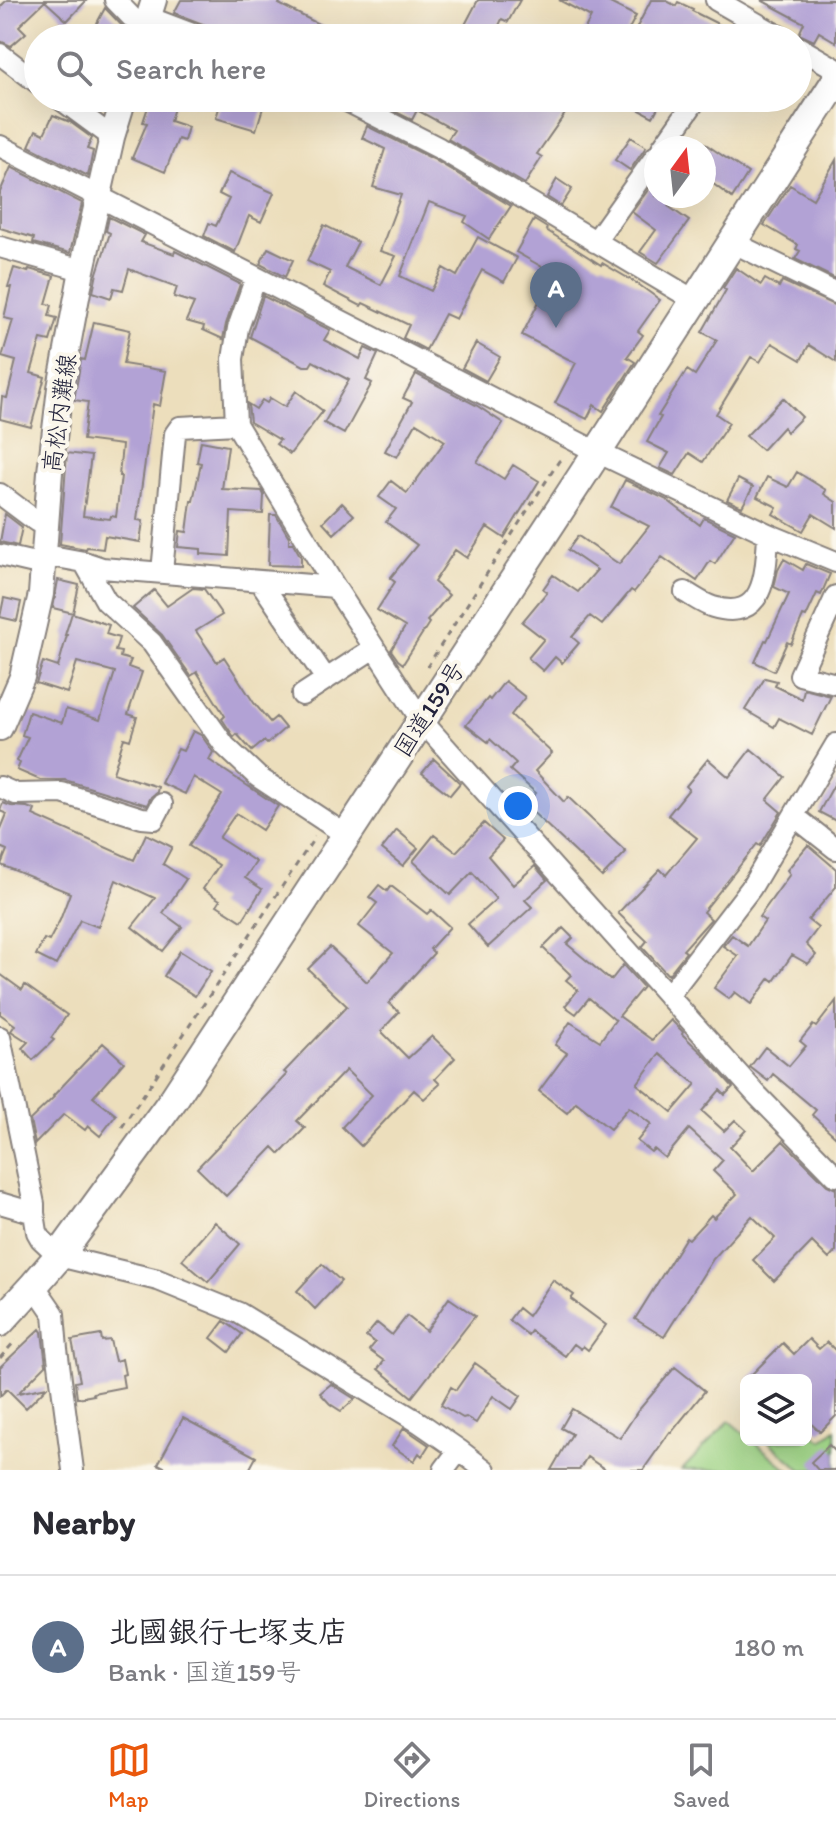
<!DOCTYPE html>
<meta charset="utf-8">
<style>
:root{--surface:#fff;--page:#f2f2f3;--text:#2b2b33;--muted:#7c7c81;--line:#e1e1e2;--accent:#ea580c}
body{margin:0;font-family:Itim,"Klee One",sans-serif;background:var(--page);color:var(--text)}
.controls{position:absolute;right:24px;bottom:24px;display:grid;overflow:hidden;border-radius:12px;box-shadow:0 8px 32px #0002}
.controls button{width:72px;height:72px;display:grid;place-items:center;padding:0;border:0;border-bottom:2px solid var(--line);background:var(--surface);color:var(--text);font:40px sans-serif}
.compass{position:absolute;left:644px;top:136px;width:72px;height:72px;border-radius:50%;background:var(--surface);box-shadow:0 8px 32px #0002;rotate:15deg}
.you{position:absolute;left:518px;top:806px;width:28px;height:28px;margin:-20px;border:6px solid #fff;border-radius:50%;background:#1a73e8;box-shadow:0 0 0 12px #1a73e833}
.badge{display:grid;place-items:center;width:52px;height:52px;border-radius:50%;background:var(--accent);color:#fff;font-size:26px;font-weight:700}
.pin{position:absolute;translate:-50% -66px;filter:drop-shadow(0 2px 4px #0008)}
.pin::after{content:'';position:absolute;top:42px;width:28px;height:24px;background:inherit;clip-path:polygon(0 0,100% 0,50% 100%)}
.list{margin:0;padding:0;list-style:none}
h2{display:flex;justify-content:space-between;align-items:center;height:104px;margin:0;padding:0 32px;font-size:34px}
h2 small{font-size:26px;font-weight:400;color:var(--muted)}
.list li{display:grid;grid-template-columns:52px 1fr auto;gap:24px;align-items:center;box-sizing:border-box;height:144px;padding:0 32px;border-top:2px solid var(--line)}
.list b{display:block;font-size:30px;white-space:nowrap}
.list p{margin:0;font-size:26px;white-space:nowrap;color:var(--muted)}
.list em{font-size:26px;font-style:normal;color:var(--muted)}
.icon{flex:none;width:44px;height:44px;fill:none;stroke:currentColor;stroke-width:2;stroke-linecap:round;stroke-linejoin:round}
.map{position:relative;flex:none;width:836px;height:1470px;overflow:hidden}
.search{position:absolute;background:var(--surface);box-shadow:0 8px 32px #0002;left:24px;right:24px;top:24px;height:88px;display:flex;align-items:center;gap:20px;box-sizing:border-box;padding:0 28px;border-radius:44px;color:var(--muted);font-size:30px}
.sheet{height:248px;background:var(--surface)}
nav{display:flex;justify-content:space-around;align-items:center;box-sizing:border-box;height:112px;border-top:2px solid var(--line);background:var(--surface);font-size:22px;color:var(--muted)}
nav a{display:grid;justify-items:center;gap:4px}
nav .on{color:var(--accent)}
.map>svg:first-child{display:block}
</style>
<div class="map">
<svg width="836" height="1470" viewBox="0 0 836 1470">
<rect width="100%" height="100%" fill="#fbf7ec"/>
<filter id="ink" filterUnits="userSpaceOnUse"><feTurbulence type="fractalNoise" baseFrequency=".0125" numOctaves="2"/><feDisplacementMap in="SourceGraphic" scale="16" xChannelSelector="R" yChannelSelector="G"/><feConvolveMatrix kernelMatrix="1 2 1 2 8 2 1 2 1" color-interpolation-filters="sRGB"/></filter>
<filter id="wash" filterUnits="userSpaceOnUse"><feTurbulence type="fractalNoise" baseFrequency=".006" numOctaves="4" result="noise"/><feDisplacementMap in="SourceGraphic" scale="32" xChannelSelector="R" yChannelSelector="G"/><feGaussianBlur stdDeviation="1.8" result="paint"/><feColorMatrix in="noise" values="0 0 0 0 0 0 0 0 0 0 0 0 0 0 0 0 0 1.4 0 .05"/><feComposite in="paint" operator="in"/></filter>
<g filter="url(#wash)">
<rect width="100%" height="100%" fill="#ecdebc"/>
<path fill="#9dd384" stroke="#607a60" stroke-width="2" d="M729,1421L746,1435V1440H752L788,1470H682Z
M806,1429L822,1440L836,1429V1470H802L768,1441L806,1440Z"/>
<g id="blocks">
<path fill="#b2a2d5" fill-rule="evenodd" d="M7,0H87L67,21L45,1L19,26L26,33L11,46L0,41V7Z
M181,0H281L279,4L346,38H216L214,30L208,26L174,13Z
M478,0H520L508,22L502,19L493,38H458Z
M559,0H604L636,16L624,38H580L591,17Z
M651,0H665L676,6L678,2L693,9L692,11L722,26L715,38H672L658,32L656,37L637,27Z
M761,0H836V42L819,32L814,41L799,34L804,23Z
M105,8L128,32L127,38H89Z
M151,98H177L170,121L188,127L184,141L178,139L165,172L132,158L147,123L143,122Z
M222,98H266L256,130L216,118Z
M381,98H447L468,109L476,98H576L537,154L542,157L525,184L448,139L454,130L417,110L412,120L378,103Z
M617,98H663L653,117Z
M53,115L70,122L92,138L87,149L93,151L88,176L29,146L36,130L44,134Z
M367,126L433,159L511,206L489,239L464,222L467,216L429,202L400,276L431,291L443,268L457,276L478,237L517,258L504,282L482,270L456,319L445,314L426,350L403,338L409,325L363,303L361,306L323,286L330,272L307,261L324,225L358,242L345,267L381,285L396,256L380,251L401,195L373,187L385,149L362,138Z
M631,137L646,147L630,170L615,160Z
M704,143L748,173L732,198L704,177Z
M836,160V279L795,259L800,251L796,249L798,245L764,225L790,185L813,199Z
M11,167L82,203L70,253L33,243L34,238L0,228V192Z
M229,173L274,193L261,222L249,216L235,252L204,236L209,223L216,226L229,199L219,194Z
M557,179L572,189L561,206L547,197Z
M656,179V196H675L668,206L689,221L658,263L640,252L656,230L632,212Z
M109,217L145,235L141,242L174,254L175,251L181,254L240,284L226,324L223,339L203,330L204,326L186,321L194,303L174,297L177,287L129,269L123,290L114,288L111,298L93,292L97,273L110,233L106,231Z
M534,220L547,228L546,230L601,265L602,263L638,284L660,300L638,331L643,335L627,357L635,362L603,411L594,405L587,419L555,403L576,363L522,335L549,282L546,280L551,272L516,252Z
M268,248L293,260L285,277L260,264Z
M14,268L28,272L29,269L54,276L46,304L52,305L49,316L57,318L50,341L41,339L31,373L45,377L31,427L0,419L2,397L7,398L16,361L2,357L13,320L4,318L11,287H8Z
M736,268L761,285L765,279L779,287L782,281L836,306V362L809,345L801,360L772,343L760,362L751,357L716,414L729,423L703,462L689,453L675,475L660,468L669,453L647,442L661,417L658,416L687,370L695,375L717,340L702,332L726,290L723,288Z
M263,296L330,330L324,340L360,359L365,348L378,354L366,380L372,383L344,434L324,423L349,380L313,361L310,366H304L250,337Z
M94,322L130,330L123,364L166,371L160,406L153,404L137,520L143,521L140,542L105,536L103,549L87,547L86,549L60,544L67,453L91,456L83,516L110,519L111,516L116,517L121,476H119L122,445L83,440L88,402L74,400L81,359L85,360Z
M476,343L500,357L486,381L462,368Z
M416,374L476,405L503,423L477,462L504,479L513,465L539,481L504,538L487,527L467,558L455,550L434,582L449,595L427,621L429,623L403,664L398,660L391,650L405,627L377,610L395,582L390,578L417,545L386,522L396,509L379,497L391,481L407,493L445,441L416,423L397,457L385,451L412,402L403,398Z
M296,391L323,411L290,454L276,444L280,440L250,422L248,404L256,409L262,400L267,403L270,398L285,407Z
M783,398L802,417L787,432L783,427L762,450L746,436Z
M201,441L228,446L222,489L262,491L264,495L263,514L231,512L229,556L201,554V549L178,547L180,531L187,532L191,501H193L201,463L197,462Z
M797,472L826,490L824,494L836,502V528L813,514L803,531L773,514L777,507L757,497L767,477L788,487Z
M738,479L753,487L742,507L727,500Z
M625,480L667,500L700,525L704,518L735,533L715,564L710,561L697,581L662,557L634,592L631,590L602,625L590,616L572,637L579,643L562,663L555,657L543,671L528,658L544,639L522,622L547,592L543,589L553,575L578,592L597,570L568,550L578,536L619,564L649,526L611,507Z
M342,503L354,515L334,534L323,522Z
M5,514L22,527L18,546L0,542Z
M270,515H276L289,537V543H293L301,557V566L268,565Z
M784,559L803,570L806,564L830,574L821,595L817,593L806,617L803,616L791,644L787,642L774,671L755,662L765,640L767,641L789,594L774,587L778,570Z
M58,580L79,585L73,613L53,608Z
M193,588L204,589L222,615L196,631L217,662L224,657L254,703L270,722L276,717L285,728L267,744L264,741L252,751L237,734L234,737L222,719L225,716L197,672L191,676L162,635L133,608L154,590L167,606Z
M4,598L21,602L17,621L0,617Z
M72,613L109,625L106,634L119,638L115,651L121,652L120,657L131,660L128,667L142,672L128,714L137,717L130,740L124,738L113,773L158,787L157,792L151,797L147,805L65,780H40L17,770L20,763L17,761L28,737L22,735L29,712L62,723L66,709L100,720L115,672L77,662L67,693L36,683L43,662L58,667L67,635H65Z
M765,678L777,681L775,686L802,699L804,689L831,696L812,735L779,718L774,727L745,710Z
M505,681L525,697L511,715L552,753L535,771L564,802L568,797L626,852L602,877L524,804L536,793L510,770L516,763L490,739L488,742L466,725L488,698L490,700Z
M193,731L201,735L213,752L209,760L278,806L262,830L236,813L219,838L256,862L245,878L262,889L242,921L217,905L220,900L203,889L219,865L189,846L222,795L193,777L185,794L161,783L178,749L183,751Z
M751,749L785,777L767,800L781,812L762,843L760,846L757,844L703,912L711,919L683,950L686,952L668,975L642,947L647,941L618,913L660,869L666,875L697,838L668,815L689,789L686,786L708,759L729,777Z
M434,759L460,783L450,795L422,773Z
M836,781V821L819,812Z
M3,803L11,806L27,807L35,810L33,815L134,860L146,834L172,847L163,864L186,879L163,913L182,927L163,951L132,927L155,898L116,880L98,927L80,920L56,965L36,955L44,939L49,941L60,920L70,893L1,865L7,850L0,847V831L7,814L0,811Z
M484,823L503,840L488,856L513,885L535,866L547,880L525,900L532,907L488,947L468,924L496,899L472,872L450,895L413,861L434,835L456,852Z
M397,830L418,848L403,866L382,849Z
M808,845L836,869V887L808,920L818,928L806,944L816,955L808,964L792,955L774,981L770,978L751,1004L735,992L729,999L714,988L738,956L723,946L732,935L748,946L765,921L759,917L790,874L787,870Z
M379,885L387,891L391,886L427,914L431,910L450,927L430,949L434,953L389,1003L399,1012L381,1031L408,1058L432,1036L455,1058L435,1079L440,1084L424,1099L414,1090L361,1146L342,1127L372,1095L346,1070L297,1121L305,1128L280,1154L273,1147L226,1196L197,1168L287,1074L284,1072L347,1006L308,969L330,947L367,982L393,953L359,926L377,903L369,897Z
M563,928L573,938L567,944L610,980L612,979L623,965L643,987L619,1016L652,1040L671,1020L683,1032L682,1034L706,1057L733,1087L725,1095L720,1090L702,1111L724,1131L735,1120L746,1130L730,1147L753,1171L783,1141L827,1185L836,1189V1251L829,1259L812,1242L774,1281L753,1260L775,1238L752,1216L713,1259L664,1337L635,1319L686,1237L689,1239L711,1215L714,1218L737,1194L713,1171L723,1160L689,1129L665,1158L654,1149L651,1152L637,1141L651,1124L629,1107L610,1129L576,1102L567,1113L539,1091L567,1053L555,1045L570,1022L600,1041L616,1019L615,1020L589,998L576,1014L565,1006L578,990L566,980L571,975L543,948ZM659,1054L696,1084L672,1112L637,1084Z
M180,951L211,971L195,996L164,976Z
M0,974L22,990L25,985L67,1015L51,1038L54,1040L33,1060L22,1048L28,1042L11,1031L15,1025L0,1014Z
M836,1001V1137L812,1115L816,1110L773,1074L768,1081L750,1067L765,1047L789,1066L806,1046L800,1041L813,1025L816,1027Z
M103,1043L124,1062L93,1097L116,1115L100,1136L88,1126L85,1130L64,1114L35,1144L30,1120L54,1097L53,1096Z
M215,1222L240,1244L208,1282L182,1260Z
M322,1264L341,1281L315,1309L297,1291Z
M553,1280L574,1295L571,1299L606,1325L588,1350L583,1346L581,1349L574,1344L565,1356L531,1331L528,1335L509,1320L518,1308L528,1316Z
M449,1298L475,1316L412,1397L378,1369L384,1361L369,1350L375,1343L366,1336L377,1323L392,1335L407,1316L426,1331Z
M224,1321L242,1334L229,1352L211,1338Z
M40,1329L42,1332L46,1365L18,1393L47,1387L26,1408L7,1389L0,1396V1367Z
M101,1335L102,1341L110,1340L115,1361L122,1359L125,1374L122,1375L124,1387L93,1393L94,1395L77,1398L75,1382L80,1381L72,1340Z
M809,1339L819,1349L827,1342L836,1351V1416L820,1432L806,1419V1380H746L783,1343L794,1354Z
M475,1363L521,1396L512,1409L493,1396L476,1423L466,1417L463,1418L441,1405L451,1387L456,1390Z
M675,1367L705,1391L671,1433L670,1432L643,1470H606L587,1457L579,1470H551L572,1434L561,1428L572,1409L620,1438L637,1412Z
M331,1384L355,1399L341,1411L330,1404L320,1393Z
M183,1418L256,1457L249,1470H170L158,1464Z
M404,1428L429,1445L422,1456L419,1453L414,1461L392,1446Z
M829,1445L836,1452V1470H818L811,1462Z"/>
</g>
</g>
<g filter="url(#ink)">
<use href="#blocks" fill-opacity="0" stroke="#87807c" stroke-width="2"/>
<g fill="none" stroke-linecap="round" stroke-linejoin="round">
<g stroke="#87807c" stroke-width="24">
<path id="minor" d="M115,0L144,30
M716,0L782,38
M148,17L203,38
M739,38L751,21
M798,47L836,69
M0,54L38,83
M59,98L112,137
M341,98L439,148L694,300
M0,146L597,452L768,534L836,562
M662,148L697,98
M595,242L656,156
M732,242L836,293
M0,247L82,270
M256,277L238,328L233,359L236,424L335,587
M0,494L36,521L46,526
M0,555L30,562L57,557L84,562L102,568L335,587L421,720L758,1096L836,1176
M84,562L106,601L152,643L225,746L258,777L346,835
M162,572L175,434L180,427L236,424
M260,581L326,679
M685,592C694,597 703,604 713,607C766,623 766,571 768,534
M836,596L800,675L836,684
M302,695L374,648
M0,787L16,794L62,793L142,818L154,819L162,804
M794,816L836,849
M668,996L751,888L836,744
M0,1037L34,1204V1213L37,1232L41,1239L59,1256L158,1280L239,1313L420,1423L459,1450L485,1470
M0,1203L34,1213
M34,1285L54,1314L57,1349L73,1470
M444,1470L459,1450"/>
</g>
<g stroke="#87807c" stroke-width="28">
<path id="major" d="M142,38L154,0
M0,728L22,677L41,594L50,472L60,388L82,270L112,137L124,98"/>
</g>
<g stroke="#87807c" stroke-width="32">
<path id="highway" d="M0,1322L34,1285L59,1256L173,1100L582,476L836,81"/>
</g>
<path stroke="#87807c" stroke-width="3" stroke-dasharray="6 6" stroke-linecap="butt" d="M427,667L559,461L565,457
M122,1127L315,837
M0,1358L16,1340"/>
<use href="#minor" stroke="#fff" stroke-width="20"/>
<use href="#major" stroke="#fff" stroke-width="24"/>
<use href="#highway" stroke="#fff" stroke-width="28"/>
</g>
</g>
<g text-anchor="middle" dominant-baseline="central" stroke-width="8" stroke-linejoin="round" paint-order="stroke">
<g font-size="24" fill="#22223b" stroke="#fbf7ec">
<text transform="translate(59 413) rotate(-82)">高松内灘線</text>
<text transform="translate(429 709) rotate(-57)">国道159号</text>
</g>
</g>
</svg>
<div class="controls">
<button><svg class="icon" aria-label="layers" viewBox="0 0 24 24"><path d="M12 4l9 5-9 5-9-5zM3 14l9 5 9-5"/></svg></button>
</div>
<svg class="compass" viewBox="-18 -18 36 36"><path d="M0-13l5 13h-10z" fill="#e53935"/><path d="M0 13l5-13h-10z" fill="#7c7c81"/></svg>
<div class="you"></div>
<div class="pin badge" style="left:556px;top:328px;background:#5c6f8a">A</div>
<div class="search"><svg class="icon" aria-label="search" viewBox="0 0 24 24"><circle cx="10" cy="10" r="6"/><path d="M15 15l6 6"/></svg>Search here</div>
</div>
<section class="sheet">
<h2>Nearby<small></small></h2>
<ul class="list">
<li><span class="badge" style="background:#5c6f8a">A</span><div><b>北國銀行七塚支店</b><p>Bank · 国道159号</p></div><em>180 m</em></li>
</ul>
</section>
<nav>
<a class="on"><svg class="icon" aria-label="map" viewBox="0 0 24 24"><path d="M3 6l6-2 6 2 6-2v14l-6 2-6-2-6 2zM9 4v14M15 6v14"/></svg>Map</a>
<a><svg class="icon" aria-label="directions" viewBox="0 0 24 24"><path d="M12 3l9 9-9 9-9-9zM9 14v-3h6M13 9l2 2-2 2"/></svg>Directions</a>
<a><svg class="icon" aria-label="saved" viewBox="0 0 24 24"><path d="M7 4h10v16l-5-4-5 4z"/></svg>Saved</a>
</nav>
